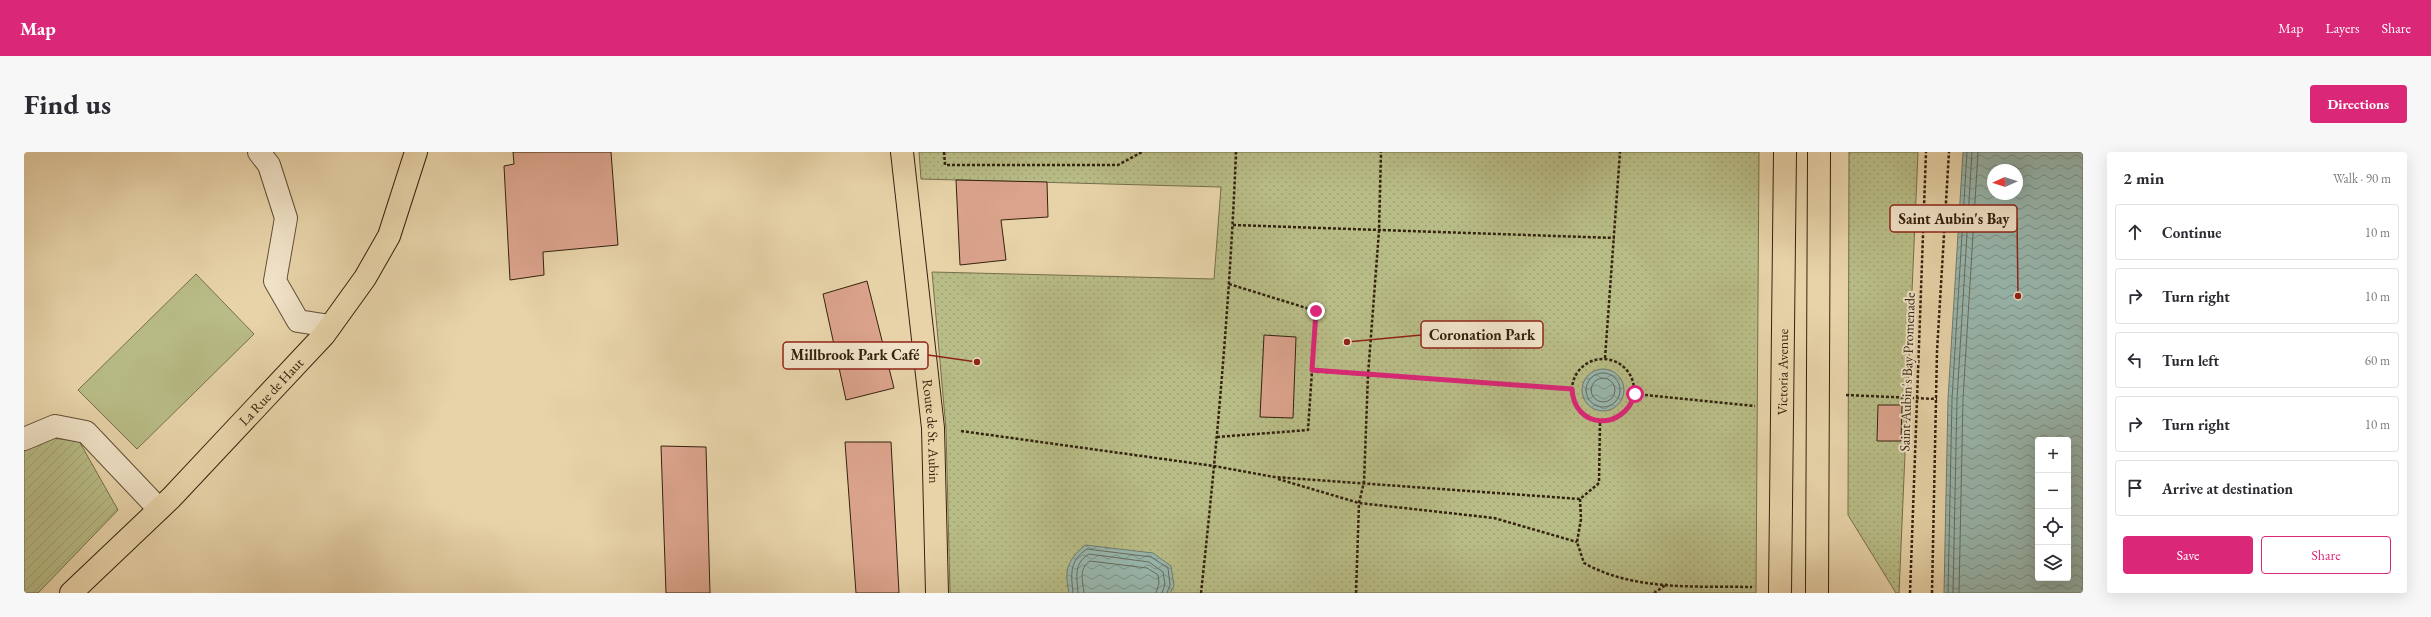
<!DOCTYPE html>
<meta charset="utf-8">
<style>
:root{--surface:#fff;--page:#f7f7f7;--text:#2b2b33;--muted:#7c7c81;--line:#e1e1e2;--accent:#db2777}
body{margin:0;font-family:"EB Garamond",serif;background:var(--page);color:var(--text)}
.controls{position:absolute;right:12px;bottom:12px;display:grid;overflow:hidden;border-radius:4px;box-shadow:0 4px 16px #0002}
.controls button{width:36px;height:36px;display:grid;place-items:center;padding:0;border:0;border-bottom:1px solid var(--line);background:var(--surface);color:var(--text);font:20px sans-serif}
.compass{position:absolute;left:1963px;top:12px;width:36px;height:36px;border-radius:50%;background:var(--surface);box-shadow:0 4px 16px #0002;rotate:267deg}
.stop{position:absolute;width:12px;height:12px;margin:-9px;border:3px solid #db2777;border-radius:50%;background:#fff}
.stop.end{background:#db2777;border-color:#fff;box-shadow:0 1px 4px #0008}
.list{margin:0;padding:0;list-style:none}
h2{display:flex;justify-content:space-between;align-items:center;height:52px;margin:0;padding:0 16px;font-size:17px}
h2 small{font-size:13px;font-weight:400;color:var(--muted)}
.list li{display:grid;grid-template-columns:26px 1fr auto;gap:12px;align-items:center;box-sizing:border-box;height:56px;margin:0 8px 8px;padding:0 8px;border:1px solid var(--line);border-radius:4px}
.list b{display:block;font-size:15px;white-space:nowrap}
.list em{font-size:13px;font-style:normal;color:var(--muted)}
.actions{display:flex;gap:8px;padding:12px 16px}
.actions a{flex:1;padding:9px 0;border:1px solid var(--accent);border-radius:4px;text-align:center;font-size:14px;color:var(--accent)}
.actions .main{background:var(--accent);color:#fff}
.icon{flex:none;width:22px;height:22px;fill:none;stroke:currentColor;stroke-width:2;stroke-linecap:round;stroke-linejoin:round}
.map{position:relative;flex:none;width:2059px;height:441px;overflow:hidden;border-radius:4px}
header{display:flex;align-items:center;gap:24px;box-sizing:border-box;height:56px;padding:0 20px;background:var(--accent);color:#fff}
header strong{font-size:19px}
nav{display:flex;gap:22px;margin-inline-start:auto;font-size:14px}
.intro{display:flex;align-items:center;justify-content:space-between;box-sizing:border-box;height:96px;padding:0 24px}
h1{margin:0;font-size:28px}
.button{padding:10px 18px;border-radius:4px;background:var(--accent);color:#fff;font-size:14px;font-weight:700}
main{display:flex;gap:24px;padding:0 24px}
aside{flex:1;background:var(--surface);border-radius:4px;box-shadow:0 4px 16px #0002}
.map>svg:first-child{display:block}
</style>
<header>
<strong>Map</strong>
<nav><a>Map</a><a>Layers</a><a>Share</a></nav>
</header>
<div class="intro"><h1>Find us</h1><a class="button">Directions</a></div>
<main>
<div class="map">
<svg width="2059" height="441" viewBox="0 0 2059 441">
<defs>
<pattern id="park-dots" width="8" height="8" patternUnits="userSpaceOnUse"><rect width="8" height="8" fill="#b8bc86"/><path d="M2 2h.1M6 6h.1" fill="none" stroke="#9fa172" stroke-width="1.8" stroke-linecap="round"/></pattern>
<pattern id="garden-furrows" width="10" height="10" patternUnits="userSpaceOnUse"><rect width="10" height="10" fill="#b8bc86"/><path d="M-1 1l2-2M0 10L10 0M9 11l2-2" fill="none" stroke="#9fa172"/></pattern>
<pattern id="water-waves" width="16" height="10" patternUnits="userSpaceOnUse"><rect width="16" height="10" fill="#98b7ae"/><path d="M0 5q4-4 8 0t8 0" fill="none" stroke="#7d948c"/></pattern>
</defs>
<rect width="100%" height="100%" fill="#e8d3a9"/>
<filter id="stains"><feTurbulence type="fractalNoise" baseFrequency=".005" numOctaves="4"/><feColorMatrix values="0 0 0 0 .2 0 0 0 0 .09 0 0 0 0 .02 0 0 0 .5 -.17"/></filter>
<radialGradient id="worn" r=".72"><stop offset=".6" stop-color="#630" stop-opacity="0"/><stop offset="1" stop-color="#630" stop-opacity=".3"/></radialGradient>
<path fill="url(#park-dots)" stroke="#766f4a" d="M895,0H1735L1732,441H926L922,277L908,120L1190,127L1197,35L897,27Z
M1825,0H1894L1875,441H1872L1824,363Z"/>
<path fill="url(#garden-furrows)" stroke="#766f4a" d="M27,286L55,289L94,358L14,441H0V297Z"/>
<path fill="#b8bc86" stroke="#766f4a" d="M172,122L230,182L113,297L54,238Z"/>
<path fill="url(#water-waves)" stroke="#707b6e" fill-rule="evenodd" d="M1939,0H2059V441H1920L1924,247ZM1969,18H1993V42H1969ZM2014,288H2044V426H2014Z
M1558 238a21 21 0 1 1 42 0a21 21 0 1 1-42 0Z
M1061,393L1129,401L1147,414L1150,434L1146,441H1045C1040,418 1043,409 1061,393Z"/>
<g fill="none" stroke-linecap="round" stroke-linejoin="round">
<path stroke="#666c5e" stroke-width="1" d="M1562 238a17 17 0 1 1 34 0a17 17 0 1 1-34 0Z
M1567 238a12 12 0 1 1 24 0a12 12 0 1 1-24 0Z
M1049,441C1047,422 1045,409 1063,397L1127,405L1144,416L1146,433L1143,441
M1054,441C1053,425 1049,412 1065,402L1125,410L1139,420L1141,432L1138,441
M1060,441C1059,429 1054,417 1066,409L1123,416L1134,423L1135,431L1132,441
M1924,441L1928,247L1943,0
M1929,441L1933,247L1948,0
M1935,441L1939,247L1954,0"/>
</g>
<path fill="#dba38c" stroke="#34220e" d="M489,0H587L594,93L519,100L520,123L486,128L480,14L490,12Z
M932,28L1023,30L1024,65L977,68L982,108L936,113Z
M843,129L870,236L822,248L799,142Z
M1240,183L1272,185L1269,266L1236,265Z
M1854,253H1878L1877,289H1853Z
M821,290H867L875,441H832Z
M637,294L682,295L686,441H642Z"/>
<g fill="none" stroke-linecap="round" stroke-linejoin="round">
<g stroke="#614e35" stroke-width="24">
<path id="minor" d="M235,0L245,13L262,66L251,129L274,169L306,174
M0,287L31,274L62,280L135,357"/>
</g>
<g stroke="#34220e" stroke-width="24">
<g id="major">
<path id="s1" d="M878,0L909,276L913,441"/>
<path id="s2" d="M47,441L147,346L300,183L341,126L365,84L392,0"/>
</g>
</g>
<g stroke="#34220e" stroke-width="24">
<g id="highway">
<path id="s3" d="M1756,441L1761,0"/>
<path d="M1793,441L1795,0"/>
</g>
</g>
<path stroke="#34220e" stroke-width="2.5" stroke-dasharray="3 2" stroke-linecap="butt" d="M920,0L921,13H1094L1118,0
M1209,73L1591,86
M1205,132L1292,159L1288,219L1344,223L1355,79L1357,0
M1581,206L1596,0
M1548 238a31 31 0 1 1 62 0a31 31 0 1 1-62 0Z
M1611,242L1731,254
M1822,243L1913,247
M937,279L1190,314L1250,325L1556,347L1575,331L1576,270
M1193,285L1284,278L1288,219
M1254,327L1335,351L1470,366L1553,390
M1556,347L1557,367L1553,390L1560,411C1609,439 1673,434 1728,435
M1177,441C1193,294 1206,147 1212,0
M1332,441L1335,351L1340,330L1344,223L1548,237
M1630,441L1643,432
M1886,441L1902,0
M1908,441L1913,199L1925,0"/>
<use href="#minor" stroke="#f0e2c7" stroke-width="22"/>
<use href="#major" stroke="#e8d3a9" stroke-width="22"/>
<use href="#highway" stroke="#e8d3a9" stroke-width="22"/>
</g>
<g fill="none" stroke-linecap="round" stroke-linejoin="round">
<path stroke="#db2777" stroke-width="5" d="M1292,159L1288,218L1548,237C1550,277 1599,280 1611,242"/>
</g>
<g text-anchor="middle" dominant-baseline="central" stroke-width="4" stroke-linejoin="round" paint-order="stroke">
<g font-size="14" fill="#34220e" stroke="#f0e2c7">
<text stroke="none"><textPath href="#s3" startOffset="221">Victoria Avenue</textPath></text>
<text transform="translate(1883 220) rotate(-88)">Saint Aubin's Bay Promenade</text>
<text stroke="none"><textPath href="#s2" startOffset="284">La Rue de Haut</textPath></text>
<text stroke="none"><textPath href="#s1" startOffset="281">Route de St. Aubin</textPath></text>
</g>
</g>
<path fill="none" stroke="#8f2418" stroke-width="1.5" d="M1994 144L1993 67M1323 190L1397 183M953 210L904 203"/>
<g fill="#8f2418" stroke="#f0e2c7" stroke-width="1.5">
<circle cx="1994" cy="144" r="4"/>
<circle cx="1323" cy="190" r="4"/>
<circle cx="953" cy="210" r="4"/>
</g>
<g fill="#f0e2c7" stroke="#8f2418" stroke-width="1.5">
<rect x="1866" y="53" width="127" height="27" rx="4"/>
<rect x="1397" y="169" width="122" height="27" rx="4"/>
<rect x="759" y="190" width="145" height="27" rx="4"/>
</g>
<g font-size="15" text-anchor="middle" font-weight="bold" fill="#34220e">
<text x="1930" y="72">Saint Aubin's Bay</text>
<text x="1458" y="188">Coronation Park</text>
<text x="831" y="208">Millbrook Park Café</text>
</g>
<rect width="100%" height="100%" filter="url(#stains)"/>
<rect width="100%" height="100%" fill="url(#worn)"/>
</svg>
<div class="controls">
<button>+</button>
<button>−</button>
<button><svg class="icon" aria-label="locate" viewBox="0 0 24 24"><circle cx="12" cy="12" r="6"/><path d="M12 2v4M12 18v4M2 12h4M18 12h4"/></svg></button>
<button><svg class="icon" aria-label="layers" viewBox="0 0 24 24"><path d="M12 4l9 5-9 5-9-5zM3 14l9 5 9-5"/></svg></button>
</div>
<svg class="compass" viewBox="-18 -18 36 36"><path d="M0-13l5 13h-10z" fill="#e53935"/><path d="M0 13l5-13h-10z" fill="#7c7c81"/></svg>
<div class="stop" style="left:1611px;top:242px"></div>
<div class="stop end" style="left:1292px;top:159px"></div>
</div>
<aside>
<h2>2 min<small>Walk · 90 m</small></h2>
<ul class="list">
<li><svg class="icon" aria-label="ahead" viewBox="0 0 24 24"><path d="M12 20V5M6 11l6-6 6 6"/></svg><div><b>Continue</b></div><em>10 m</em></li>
<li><svg class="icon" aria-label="right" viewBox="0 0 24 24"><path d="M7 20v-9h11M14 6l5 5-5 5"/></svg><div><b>Turn right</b></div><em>10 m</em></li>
<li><svg class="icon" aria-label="left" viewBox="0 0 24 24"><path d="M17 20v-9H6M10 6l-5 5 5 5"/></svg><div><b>Turn left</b></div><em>60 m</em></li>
<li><svg class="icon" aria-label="right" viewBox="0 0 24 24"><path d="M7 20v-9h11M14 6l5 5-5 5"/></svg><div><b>Turn right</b></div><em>10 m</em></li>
<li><svg class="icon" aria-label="arrive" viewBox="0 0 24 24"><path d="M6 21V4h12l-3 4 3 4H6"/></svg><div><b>Arrive at destination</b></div></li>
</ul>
<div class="actions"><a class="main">Save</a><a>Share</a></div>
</aside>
</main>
